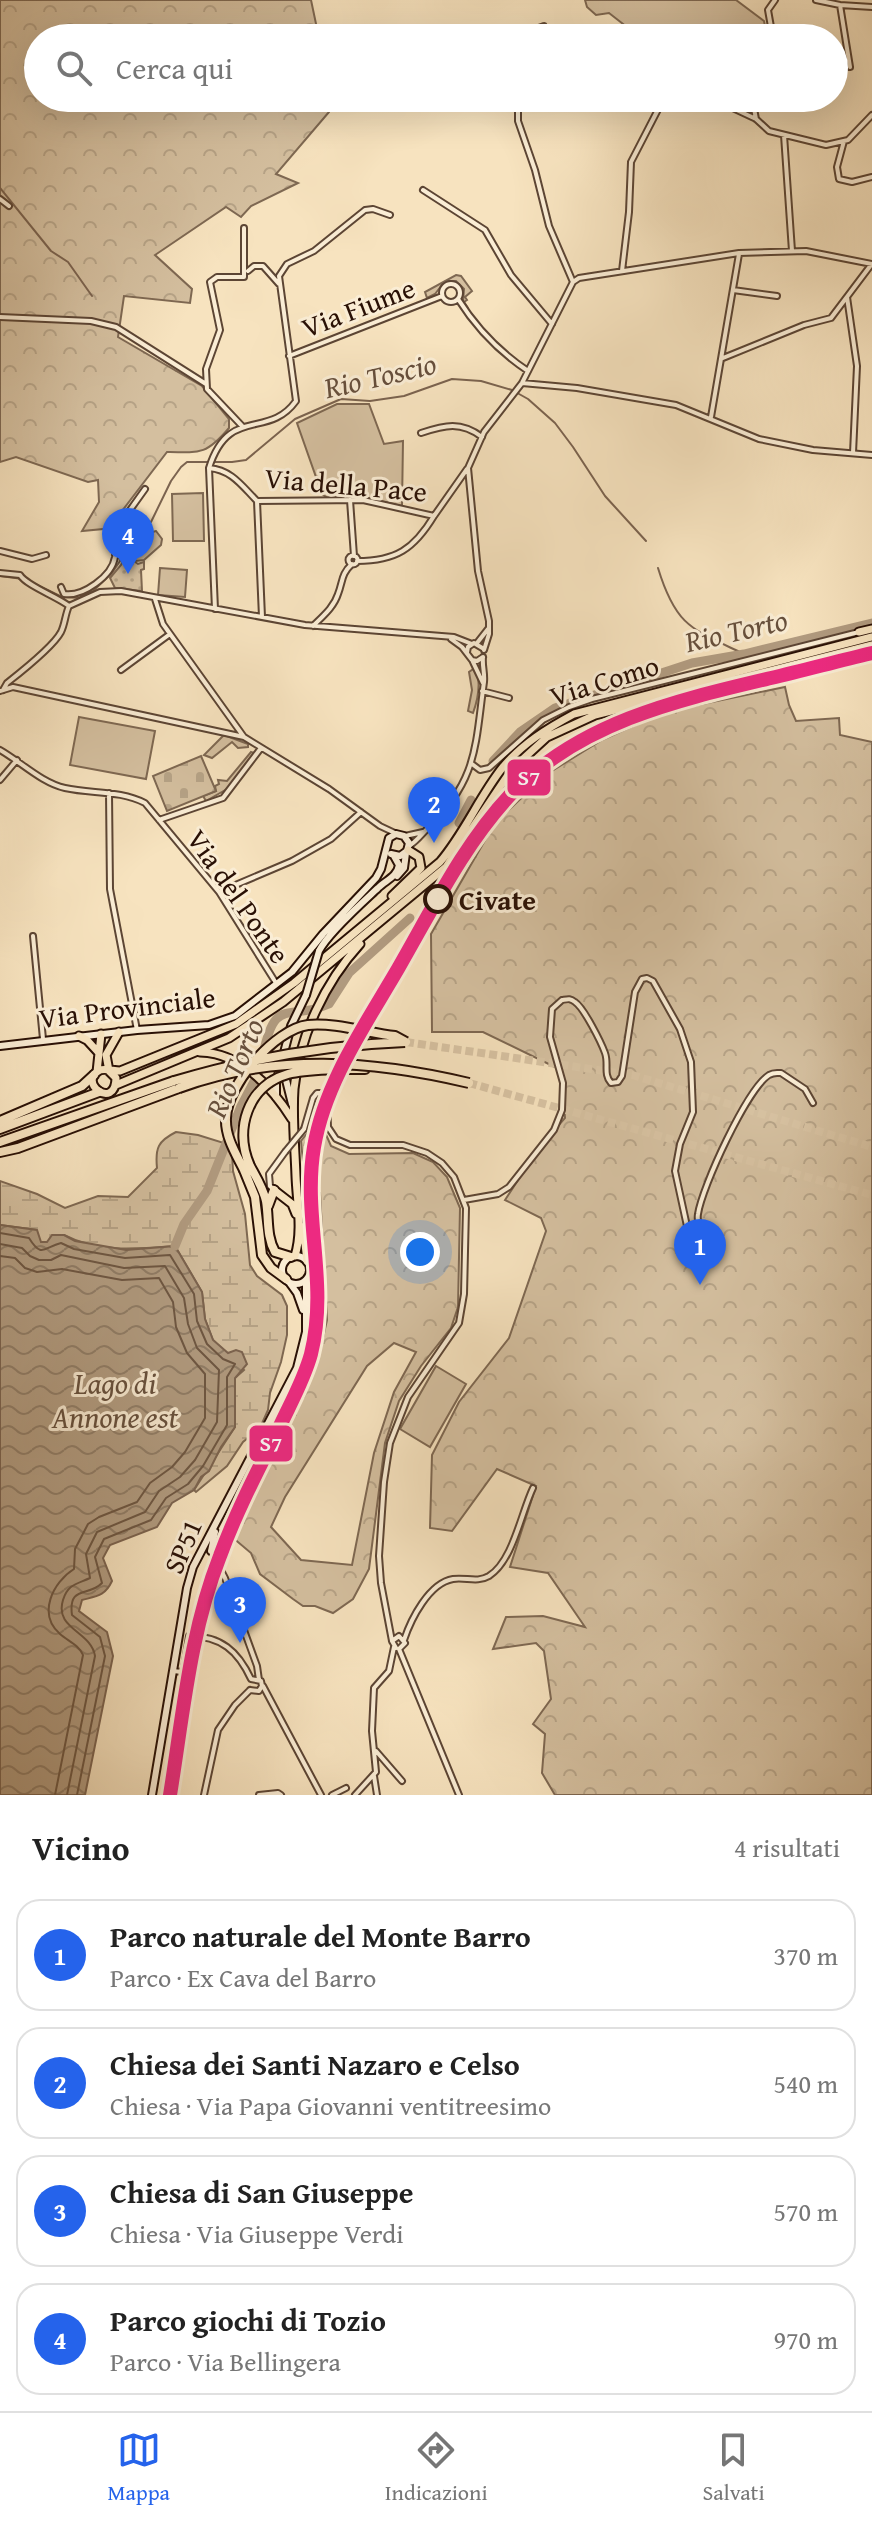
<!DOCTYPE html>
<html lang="it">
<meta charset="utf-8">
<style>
:root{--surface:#fff;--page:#f6f6f6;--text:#222;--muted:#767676;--line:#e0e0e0;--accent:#2563eb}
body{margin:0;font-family:"Gentium Book Plus",serif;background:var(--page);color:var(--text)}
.you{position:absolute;left:420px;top:1252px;width:28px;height:28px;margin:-20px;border:6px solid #fff;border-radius:50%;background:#1a73e8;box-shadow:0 0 0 12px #1a73e833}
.badge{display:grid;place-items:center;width:52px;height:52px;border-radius:50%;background:var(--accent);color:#fff;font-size:26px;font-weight:700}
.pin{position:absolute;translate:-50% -66px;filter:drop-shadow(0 2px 4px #0008)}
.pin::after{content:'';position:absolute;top:42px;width:28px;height:24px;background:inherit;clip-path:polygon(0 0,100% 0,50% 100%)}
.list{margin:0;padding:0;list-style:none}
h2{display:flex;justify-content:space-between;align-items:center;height:104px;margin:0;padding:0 32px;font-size:34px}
h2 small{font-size:26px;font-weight:400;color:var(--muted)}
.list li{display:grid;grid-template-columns:52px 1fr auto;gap:24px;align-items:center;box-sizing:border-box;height:112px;margin:0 16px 16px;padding:0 16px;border:2px solid var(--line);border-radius:24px}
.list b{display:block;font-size:30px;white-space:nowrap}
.list p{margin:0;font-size:26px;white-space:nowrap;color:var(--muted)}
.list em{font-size:26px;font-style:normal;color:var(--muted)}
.icon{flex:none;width:44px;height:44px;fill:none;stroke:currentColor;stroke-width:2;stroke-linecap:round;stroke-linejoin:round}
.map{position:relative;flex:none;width:872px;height:1795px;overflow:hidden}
.search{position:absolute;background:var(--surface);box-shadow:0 8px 32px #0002;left:24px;right:24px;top:24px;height:88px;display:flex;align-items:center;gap:20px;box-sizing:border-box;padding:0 28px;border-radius:44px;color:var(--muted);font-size:30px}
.sheet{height:616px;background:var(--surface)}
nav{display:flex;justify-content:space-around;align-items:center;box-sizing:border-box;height:112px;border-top:2px solid var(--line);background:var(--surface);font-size:22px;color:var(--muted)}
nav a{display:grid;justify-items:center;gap:4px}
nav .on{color:var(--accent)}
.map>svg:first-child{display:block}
</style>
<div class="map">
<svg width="872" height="1795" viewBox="0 0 872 1795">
<defs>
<pattern id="forest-crowns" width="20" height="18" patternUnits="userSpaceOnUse" patternTransform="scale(2)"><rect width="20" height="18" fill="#d4bf9f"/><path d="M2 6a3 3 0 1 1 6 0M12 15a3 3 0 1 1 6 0" fill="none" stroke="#b6a387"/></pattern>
<pattern id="wetland-marsh" width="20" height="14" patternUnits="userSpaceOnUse" patternTransform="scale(2)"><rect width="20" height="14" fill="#d4bf9f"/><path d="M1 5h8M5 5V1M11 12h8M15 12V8" fill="none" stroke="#b6a387"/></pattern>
<pattern id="cemetery-stones" width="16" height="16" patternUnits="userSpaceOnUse" patternTransform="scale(2)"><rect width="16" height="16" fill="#d4bf9f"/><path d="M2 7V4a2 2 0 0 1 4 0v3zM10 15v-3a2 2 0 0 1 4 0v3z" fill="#b6a387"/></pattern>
<pattern id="garden-dots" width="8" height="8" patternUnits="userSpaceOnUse" patternTransform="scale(2)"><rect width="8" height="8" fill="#d4bf9f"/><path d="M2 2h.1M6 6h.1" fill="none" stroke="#b6a387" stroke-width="1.8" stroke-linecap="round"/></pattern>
<pattern id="water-waves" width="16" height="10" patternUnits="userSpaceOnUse" patternTransform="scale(2)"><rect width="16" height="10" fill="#b19b80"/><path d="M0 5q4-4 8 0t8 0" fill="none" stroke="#907d67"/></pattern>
</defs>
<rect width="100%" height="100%" fill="#f7e3bf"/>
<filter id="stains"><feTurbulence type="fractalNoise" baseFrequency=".0025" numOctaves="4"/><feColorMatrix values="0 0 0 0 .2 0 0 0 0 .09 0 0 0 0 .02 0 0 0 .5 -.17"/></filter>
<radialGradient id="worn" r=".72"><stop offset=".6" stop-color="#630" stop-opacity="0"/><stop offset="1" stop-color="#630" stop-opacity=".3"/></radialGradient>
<path fill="#d4bf9f" stroke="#7e6852" stroke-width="2" d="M585,0H736L764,21L767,36L766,38H641L609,13L596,15L587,7Z
M456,275L461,276L472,291L465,297L467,300L464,302L468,308L463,303L464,289L456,281H445L435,294L427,298L425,292Z
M337,404H369L384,444L403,441L402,506L354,495L329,499L322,494L297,423Z
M203,493L204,541H173L172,494Z
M156,531L162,539L161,545L144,560L136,561L132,556C131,546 145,533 156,531Z
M160,568L187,570L185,597L158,595Z
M476,667C481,683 479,697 473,713L468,711L472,690L469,672Z
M79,717L155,731L146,779L70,765Z
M224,735L248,744V747L238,748L232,742L212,758L204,755Z
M251,752L254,753L227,789L206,801L203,796L216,791L215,786L219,784L218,780L227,781Z
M436,1366L466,1384L430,1447L400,1429Z"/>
<path fill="url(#forest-crowns)" stroke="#7e6852" stroke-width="2" fill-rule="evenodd" d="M0,0H311L319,38H38V98H331L329,112L276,174L298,183L251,206L241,217L226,207L155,255L192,289L190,303L124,296L118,337L202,386L229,419V428C207,454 201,453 167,452L122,511L114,528L82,531L99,502L98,480L88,482L16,457L0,462Z
M785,687L789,705L796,721L839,718L840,735L872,742V1795H555L542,1773L545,1734L533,1724L551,1699L544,1651L536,1643L493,1649L506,1617L543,1616L585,1627L548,1573L510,1567L536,1486L497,1469L452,1531L430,1528L432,1455L459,1402L509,1338L546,1231L541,1218L505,1200L539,1148L565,1118L561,1070L483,1032H432L431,934L495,823L547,774L602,740L664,712Z
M317,1114L331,1146L349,1154L413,1153L433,1162L447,1177L460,1208L458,1307L451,1328L421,1366L399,1401L385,1443L369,1569L353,1599L333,1613L315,1606H303L293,1599L260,1574L251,1553L232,1537C263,1465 312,1398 327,1320L320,1193H306L301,1141L312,1127ZM394,1343L416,1352L394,1392L374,1453L352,1565L301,1560L271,1527L285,1497L367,1366Z"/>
<path fill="url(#wetland-marsh)" stroke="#7e6852" stroke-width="2" d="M176,1132L198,1135L224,1143L232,1153L233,1171L245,1214L250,1265L257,1276L282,1295L287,1306V1335L281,1362L270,1393L268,1410L260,1428L243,1442L227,1466L196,1492L194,1490L235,1427V1378L244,1370L213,1340L205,1319L202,1292L175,1246C138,1249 98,1253 64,1235L47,1242H40L36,1230L0,1225V1181L37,1194L65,1208L98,1196L128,1197L157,1168C155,1148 158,1141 176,1132Z"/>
<path fill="url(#cemetery-stones)" stroke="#7e6852" stroke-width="2" d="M201,756L216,791L167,811L153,776Z"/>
<path fill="url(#garden-dots)" stroke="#7e6852" stroke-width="2" d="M125,555L138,564L144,562V569L141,570L142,591L115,588L110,578L121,565Z"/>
<path fill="url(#water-waves)" stroke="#7b634f" stroke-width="2" d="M0,1225L37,1230L41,1242H47L52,1235H64L75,1241L126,1250L175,1246L202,1292L205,1319L213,1340L228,1353L236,1350L242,1352L247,1364L235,1378V1427L221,1447L209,1471L201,1477L194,1490L172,1503L157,1527L110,1545L103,1558L112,1581C105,1596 97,1596 82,1600L79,1611L107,1632L113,1656L85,1795H0Z"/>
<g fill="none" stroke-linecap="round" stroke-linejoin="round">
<path stroke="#6d5642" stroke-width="2" d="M0,1233L29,1238C42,1259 44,1247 61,1243L74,1249L125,1258L170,1255L194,1294L197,1321L207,1344L223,1359L235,1364L227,1377V1425L203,1466L188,1484L166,1498L151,1520L104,1539L95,1557L102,1583C89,1597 68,1585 72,1615L100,1637L105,1656L77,1795
M0,1244L22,1248L30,1256L39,1260H51L61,1255L124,1268L165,1266L184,1298L188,1324L197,1348L219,1370L217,1422L195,1460L180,1477L159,1491L145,1512L97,1532L86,1554L90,1578C77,1584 68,1584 63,1600C54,1629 91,1631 95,1656L67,1795
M0,1256L15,1258L25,1268L37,1272L62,1269L122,1280L159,1278L173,1302L176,1327L187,1353L205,1374V1418L185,1452L172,1467L150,1483L137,1502L99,1517L88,1524L75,1549L74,1569C53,1582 37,1614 60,1634C68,1641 79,1645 83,1655L55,1795"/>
<path stroke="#7b634f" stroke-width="2" d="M0,188L51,251L68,262L92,296
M658,568C676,627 692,629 744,654
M0,576L23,579
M29,581L62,597L81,598L93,591L112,573L120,561L126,539L151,522L171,481L181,467L187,462H232L246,460L295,419L341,399L370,401L404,396L452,379L481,381L512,390L528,399L555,423L573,447L605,496L646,541"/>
<path stroke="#b19b80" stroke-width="9" d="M493,761L520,732L555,708L692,663L744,654L872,623
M459,823L471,800
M263,1055C275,995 288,1022 329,1004L349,973L410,918
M175,1246L184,1224L207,1191L241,1106L260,1070"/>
<path stroke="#d8c3a3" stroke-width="8" stroke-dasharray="8 4" stroke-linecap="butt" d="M406,1042L632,1075L872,1147
M469,1083L872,1195"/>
<g stroke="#5c4534" stroke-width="8">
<path id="street" d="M816,0L840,5L872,7
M840,5L850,67
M523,38L533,30L544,26
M773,38L768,10L775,0
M518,98V121L535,170L549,226L573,282
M711,98L756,119L769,131L826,145L848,140L872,115
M752,98L756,119
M784,135L792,251
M844,141L837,167L839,179L852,182L872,177
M423,190L485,230L511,275L552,324
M0,199L9,206
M248,271L254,266H263L279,284
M622,271L629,212L631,162L664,98
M442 293a9 9 0 1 1 18 0a9 9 0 1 1-18 0Z
M733,290L777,296
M847,297L857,366L853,453
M458,299C477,329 498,351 528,371
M0,317L91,321L116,327L206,384
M289,356L442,296
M723,358L804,325L831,318L871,265
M522,383L577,388L676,405L759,439L813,450L872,455
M711,417L739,254
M243,427L207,389L206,369L220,330L210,282L217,277H244V228
M421,433C445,425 461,421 482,437
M209,468C232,470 242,486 257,501L363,500L434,516L467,469
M350,500L354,556
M257,501L262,617
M0,551L32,559L46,555
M348.5 560a4.5 4.5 0 1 1 9 0a4.5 4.5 0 1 1-9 0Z
M357,561C396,561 414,549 434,516
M0,573L20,575C27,586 56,596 69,606
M61,587L64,594C83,597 112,576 115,557C116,547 112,540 115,531L145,489
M155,599L163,624L244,737
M69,606L100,592L121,591L305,625L454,637L472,644
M215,609L209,468C229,405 268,440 296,401L279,276L287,264L314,251L365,210L373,209L390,215
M313,626C323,616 334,607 338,594C343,581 341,574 352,564
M451,639L462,647L472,660L477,661L483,657
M477,643L488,629
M484,650L489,634V621L478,571L468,468L484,432L522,383L573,282L579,278L739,253L806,251L872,264
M467,652L468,647L474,643L484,649
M473,662L483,683
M121,670L170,634
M3,690L7,683C21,672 53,647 61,632C65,624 65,615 69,606
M0,691L13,687L244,737L329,789L380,826L397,834
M482,691L509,698
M0,750C21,762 42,783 65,788C92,794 120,790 145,803L219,892L276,983
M472,764L480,770L489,768L543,720L569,707L592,699L859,632
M0,780L17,760
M109,793L110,889L137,1030
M159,820L223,798L261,748
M405,836L423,832
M409,846C417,841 421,835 427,829C478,780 475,747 484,682C485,673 482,666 483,657
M219,892L292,861L331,839L361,812
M33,936L43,1039
M304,1129L313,1098L317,1093H322L327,1101L328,1127L336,1139L350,1145H403L427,1153L442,1163L454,1177L466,1208L464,1294L459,1323L408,1397L390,1443L384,1482L379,1556L381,1583L392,1641
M274,1190L270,1186L269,1174L285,1152
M464,1200L498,1194L509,1187L554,1130L562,1110L563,1083L550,1037L552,1009L562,1000C568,999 570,998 575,1002C584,1008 601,1042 605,1053C609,1064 603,1074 611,1083L618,1082L622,1076L635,992L642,979L647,978L653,981L680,1029L691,1062L693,1112L680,1144L675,1171L690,1240L695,1245H700C703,1234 696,1225 698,1214C702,1187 747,1089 769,1075C774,1072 776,1073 781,1073L805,1089L813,1103
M211,1551L225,1578L257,1666L259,1680
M404,1640C411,1619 429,1583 453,1579C466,1577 477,1583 489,1576C513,1561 521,1513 533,1488
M396,1648L392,1641L399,1636L405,1643L399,1649
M399,1649L459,1795
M173,1671L182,1672L184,1669L189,1636C221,1636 238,1651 251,1679L261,1681L262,1686L259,1691L250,1690
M263,1686L321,1795
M376,1751L402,1781
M374,1776L377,1795
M204,1795L218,1730L235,1705L250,1690
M259,1795L278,1793L281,1795
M332,1795L346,1788
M355,1795L376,1772L372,1731L374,1688L389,1671L394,1647"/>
</g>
<g stroke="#291005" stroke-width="10">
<path id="secondary" d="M397,876L404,868L406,853
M319,951C328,933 362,903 378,888C386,880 397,877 399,865L394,856
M0,1046L137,1030L209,1025L235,1016L292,972L323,934L376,878L381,869L389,838L396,834L404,836L409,843L407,851L400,856L391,854
M284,1072L292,1104
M276,1097V1083L291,1026L306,995
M282 1270a14 14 0 1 1 28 0a14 14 0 1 1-28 0Z
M289,1282L297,1293L303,1310
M211,1551L215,1532
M152,1795L187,1588L193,1567L297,1368L306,1332V1280"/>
</g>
<g stroke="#291005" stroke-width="11">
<path id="primary" d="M859,632L872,629
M392,896L421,868L419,857L408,850
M119,1032L106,1055L109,1071L116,1078C115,1112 76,1081 100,1070C105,1068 114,1071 120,1071L236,1024L294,983L440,862C465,833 479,797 503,767C523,743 548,728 574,714L872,637
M79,1036L87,1040L98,1052
M200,1052C240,1053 271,1086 292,1119
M97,1072L101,1034
M116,1085L229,1038L283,1002L446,867L512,769L547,737L595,715L872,645
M274,1190L292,1204L296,1214
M303,1227L307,1261
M295,1256C303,1230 297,1203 296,1176C295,1147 292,1117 294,1089C299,1037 325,982 360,944"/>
</g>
<g stroke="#291005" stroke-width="12">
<path id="highway" d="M338,1069H365
M0,1121L82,1086L94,1075
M0,1129L99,1092
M0,1142L174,1081
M0,1152L18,1148L179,1088
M250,1166C256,1177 263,1188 266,1201C269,1219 266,1236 275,1252L291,1257
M244,1170L255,1197L262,1255L271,1268L286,1279
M268,1206L274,1190"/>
</g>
<use href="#street" stroke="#faedd5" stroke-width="4"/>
<use href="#secondary" stroke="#faedd5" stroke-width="6"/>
<use href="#primary" stroke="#f7e3bf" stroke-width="7"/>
<use href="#highway" stroke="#f7e3bf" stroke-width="8"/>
<g stroke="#5c4534" stroke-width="8" stroke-linecap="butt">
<path id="street-bridge" d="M285,1152L304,1129"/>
</g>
<g stroke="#291005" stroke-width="10" stroke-linecap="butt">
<path id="secondary-bridge" d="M306,995L319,951"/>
</g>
<g stroke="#291005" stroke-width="12" stroke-linecap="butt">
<path id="highway-bridge" d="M174,1081C251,1058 326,1045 405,1042
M179,1088C274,1053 372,1060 469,1083
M250,1166C234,1130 247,1086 288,1074C303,1070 321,1070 338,1069
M244,1170C236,1154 225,1137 226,1118C227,1085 275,1029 308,1025C333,1022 369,1033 395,1036L406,1042"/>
</g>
<use href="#street-bridge" stroke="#faedd5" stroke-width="4"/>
<use href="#secondary-bridge" stroke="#faedd5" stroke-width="6"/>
<use href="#highway-bridge" stroke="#f7e3bf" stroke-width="8"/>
<g stroke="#faedd5" stroke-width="20">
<path id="rail-1" d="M170,1795C183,1715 190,1632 220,1556C236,1512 258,1470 279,1428C290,1404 304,1380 311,1354C329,1282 302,1217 314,1147C325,1082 366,1024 399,967C433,908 464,844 511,794C580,722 678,700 771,678C805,670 838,661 872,653"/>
</g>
<use href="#rail-1" stroke="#ed2a81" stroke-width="14"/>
</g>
<circle fill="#faedd5" stroke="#291005" stroke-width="4" cx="438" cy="899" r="13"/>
<g text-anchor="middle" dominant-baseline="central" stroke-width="6" stroke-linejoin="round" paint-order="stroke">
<g font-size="28" fill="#291005" stroke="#faedd5">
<text transform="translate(358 307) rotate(-21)">Via Fiume</text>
<text transform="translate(346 484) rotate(5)">Via della Pace</text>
<text transform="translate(604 680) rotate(-17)">Via Como</text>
<text transform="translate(239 896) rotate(55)">Via del Ponte</text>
<text transform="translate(127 1007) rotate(-7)">Via Provinciale</text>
<text transform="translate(182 1546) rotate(-67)">SP51</text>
</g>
<g font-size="28" font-weight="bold" fill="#291005" stroke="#faedd5" text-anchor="start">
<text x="459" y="899">Civate</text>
</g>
<g font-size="30" font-style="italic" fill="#664f3c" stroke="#faedd5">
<text transform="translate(380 375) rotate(-13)">Rio Toscio</text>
<text transform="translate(736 630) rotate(-13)">Rio Torto</text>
<text transform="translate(234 1068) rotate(-67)">Rio Torto</text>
<text x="115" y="1383">Lago di<tspan x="115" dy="34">Annone est</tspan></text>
</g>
</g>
<g stroke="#faedd5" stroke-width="3">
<rect x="506" y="758" width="46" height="39" rx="8" fill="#ed2a81"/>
<rect x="248" y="1424" width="46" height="39" rx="8" fill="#ed2a81"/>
</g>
<g font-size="22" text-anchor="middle" font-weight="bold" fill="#fff">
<text x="529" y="785">S7</text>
<text x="271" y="1451">S7</text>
</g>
<rect width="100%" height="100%" filter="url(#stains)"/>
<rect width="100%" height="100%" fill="url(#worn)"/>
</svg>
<div class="you"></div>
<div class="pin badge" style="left:700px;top:1285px">1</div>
<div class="pin badge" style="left:434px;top:843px">2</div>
<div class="pin badge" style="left:240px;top:1643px">3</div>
<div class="pin badge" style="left:128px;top:574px">4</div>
<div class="search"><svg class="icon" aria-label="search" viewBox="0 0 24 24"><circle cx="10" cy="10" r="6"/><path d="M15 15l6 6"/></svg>Cerca qui</div>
</div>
<section class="sheet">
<h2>Vicino<small>4 risultati</small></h2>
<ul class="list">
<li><span class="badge">1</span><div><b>Parco naturale del Monte Barro</b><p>Parco · Ex Cava del Barro</p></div><em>370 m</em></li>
<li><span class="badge">2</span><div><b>Chiesa dei Santi Nazaro e Celso</b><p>Chiesa · Via Papa Giovanni ventitreesimo</p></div><em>540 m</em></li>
<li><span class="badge">3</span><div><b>Chiesa di San Giuseppe</b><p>Chiesa · Via Giuseppe Verdi</p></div><em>570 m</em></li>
<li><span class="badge">4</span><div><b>Parco giochi di Tozio</b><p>Parco · Via Bellingera</p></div><em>970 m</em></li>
</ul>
</section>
<nav>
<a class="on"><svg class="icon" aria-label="map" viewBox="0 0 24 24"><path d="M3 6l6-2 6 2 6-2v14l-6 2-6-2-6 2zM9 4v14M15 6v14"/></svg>Mappa</a>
<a><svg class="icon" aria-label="directions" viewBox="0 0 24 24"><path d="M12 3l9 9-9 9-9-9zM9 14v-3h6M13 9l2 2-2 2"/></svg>Indicazioni</a>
<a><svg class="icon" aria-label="saved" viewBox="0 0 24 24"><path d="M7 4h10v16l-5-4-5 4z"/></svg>Salvati</a>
</nav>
